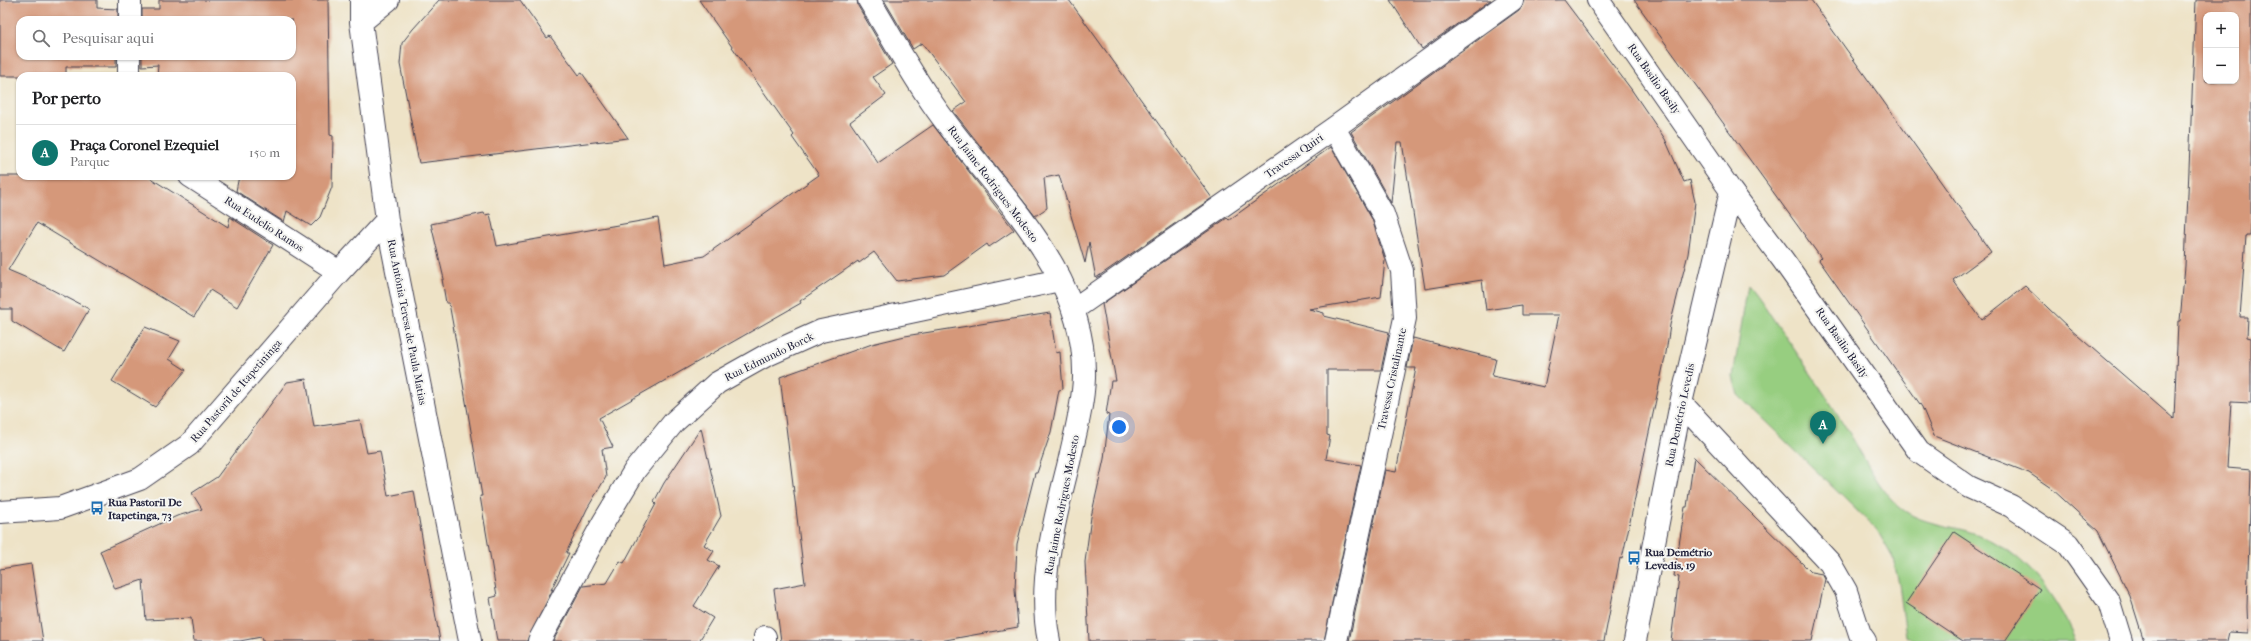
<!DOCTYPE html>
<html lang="pt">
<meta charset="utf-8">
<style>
:root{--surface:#fff;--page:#f2f2f2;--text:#202124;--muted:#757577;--line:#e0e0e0;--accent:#0f766e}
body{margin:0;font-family:"IM FELL French Canon",serif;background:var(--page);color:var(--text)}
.controls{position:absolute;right:12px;top:12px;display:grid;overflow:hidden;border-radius:8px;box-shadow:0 1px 3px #0004}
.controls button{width:36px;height:36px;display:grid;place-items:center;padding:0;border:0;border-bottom:1px solid var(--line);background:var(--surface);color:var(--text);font:20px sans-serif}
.you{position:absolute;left:1119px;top:427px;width:14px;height:14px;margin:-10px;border:3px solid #fff;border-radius:50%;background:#1a73e8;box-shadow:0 0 0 6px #1a73e833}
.badge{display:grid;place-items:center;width:26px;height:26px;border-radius:50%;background:var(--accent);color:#fff;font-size:13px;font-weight:700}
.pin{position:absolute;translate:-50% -33px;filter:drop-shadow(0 1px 2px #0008)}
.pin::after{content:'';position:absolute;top:21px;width:14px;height:12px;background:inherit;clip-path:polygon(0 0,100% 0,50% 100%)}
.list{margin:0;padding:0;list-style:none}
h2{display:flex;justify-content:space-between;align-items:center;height:52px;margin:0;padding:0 16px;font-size:17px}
h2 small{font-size:13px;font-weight:400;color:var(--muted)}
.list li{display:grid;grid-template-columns:26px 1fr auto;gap:12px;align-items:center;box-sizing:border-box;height:56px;padding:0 16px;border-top:1px solid var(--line)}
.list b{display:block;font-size:15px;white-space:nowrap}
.list p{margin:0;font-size:13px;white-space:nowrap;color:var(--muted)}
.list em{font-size:13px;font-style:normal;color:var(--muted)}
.icon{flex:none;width:22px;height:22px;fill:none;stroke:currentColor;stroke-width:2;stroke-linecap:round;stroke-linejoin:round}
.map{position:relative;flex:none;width:2251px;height:641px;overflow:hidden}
.search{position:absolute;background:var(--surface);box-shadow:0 1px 3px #0004;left:16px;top:16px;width:280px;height:44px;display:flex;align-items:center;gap:10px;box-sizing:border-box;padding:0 14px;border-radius:12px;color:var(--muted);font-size:15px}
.panel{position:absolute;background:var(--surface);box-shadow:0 1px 3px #0004;left:16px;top:72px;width:280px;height:108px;border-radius:12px}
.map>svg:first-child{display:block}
</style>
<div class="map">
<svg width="2251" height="641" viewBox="0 0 2251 641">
<rect width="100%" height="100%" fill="#f6f6f2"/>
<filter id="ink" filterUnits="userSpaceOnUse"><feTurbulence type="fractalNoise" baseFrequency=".025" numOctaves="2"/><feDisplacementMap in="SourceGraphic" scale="8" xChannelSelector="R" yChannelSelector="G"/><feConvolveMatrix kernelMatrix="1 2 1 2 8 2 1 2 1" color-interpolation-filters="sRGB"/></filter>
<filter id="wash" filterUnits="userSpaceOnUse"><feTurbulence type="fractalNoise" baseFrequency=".012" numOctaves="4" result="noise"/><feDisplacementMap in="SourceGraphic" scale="16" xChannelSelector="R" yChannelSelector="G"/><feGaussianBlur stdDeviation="0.9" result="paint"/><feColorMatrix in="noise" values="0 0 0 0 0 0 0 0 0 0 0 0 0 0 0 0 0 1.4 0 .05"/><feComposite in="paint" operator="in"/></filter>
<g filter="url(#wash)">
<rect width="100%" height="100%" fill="#eee3c7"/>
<path fill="#97ce80" stroke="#5c785e" d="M1748,284C1761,298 1771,317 1783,333C1806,366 1829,400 1850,434C1864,457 1877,486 1897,505C1917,523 1942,524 1967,531C2021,546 2054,592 2076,641H1915L1906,636L1899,584L1893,558L1877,530L1738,395L1733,377Z"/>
<g id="blocks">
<path fill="#d5987a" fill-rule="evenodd" d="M0,0H97V8L118,9V20H20V56H116V67H66V76H0Z
M159,0H328L330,135L333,136L332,187L320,217L311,226L287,211L284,222L236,191L239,176H292V76H157L158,65L142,66V56H292V20H142V9H159Z
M439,0H520L547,38L550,36L579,75L582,73L628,138L419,163L400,64L402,43L413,29Z
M699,0H857L858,6L892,64L873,77L886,95L850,122L878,163L933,125L1014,230L989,247L987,244L944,275L897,281L874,252L859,263L858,261L800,301L801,303L599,418L613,447L602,449L606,477L587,509L566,553H569L551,590L553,589L527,641H497L490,598L497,596L480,496H482L453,325L449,303H446L442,279H444L431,224L484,213L485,215L490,214L497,246L658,218L665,264L704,256L819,175L792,137L794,135Z
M884,0H1069L1212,198L1096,278L1089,242L1085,263L1059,175L1044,178L1047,208L1035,216L953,111L966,102L922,43L913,49Z
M1390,0H1491L1422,49Z
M1524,0H1564L1631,89L1665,139L1684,182L1690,180L1695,202L1688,254L1670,325L1666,353L1622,559L1620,558L1604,641H1349L1385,470L1396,472L1416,368H1407L1413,338L1496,359L1492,376L1544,387L1559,315H1522V305L1486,310L1482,280L1425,289L1402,142H1397L1391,203L1351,132L1519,10Z
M1634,0H1811L1991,252L1953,280L1982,320L2025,286L2070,329L2174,419L2178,321H2180L2185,266L2196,0H2251V223L2250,236H2246L2240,317H2248L2247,337L2251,338V403L2231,402L2227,468L2251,470L2247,607L2248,633L2229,632L2227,641H2144L2130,596L2098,531L2051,488L2029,473L1934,436L1922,407L1819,260L1821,258ZM2206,15H2236V81H2206Z
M1331,147L1372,219L1385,260L1381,297L1309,309L1324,313V316L1389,332L1381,370H1327V435L1330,436L1326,459L1361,465L1324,641H1089L1085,562L1091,517L1104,459L1109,415L1106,414L1111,381H1116L1102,304L1227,218L1229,220Z
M0,176H147L228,227L230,217L273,245L237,307L210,290L194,317L37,223L8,270L41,284L89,309L64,352L12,321V309H0Z
M1050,313L1056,353L1060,352L1063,389L1059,390L1051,432L1037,473H1035L1017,544L1015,590L1018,627L940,641H781L774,589L805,583L780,377L872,344L905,336Z
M145,327L180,341L169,359L186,370L155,407L112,381Z
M306,379L314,427L360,420L367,453L380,451L388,496L414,491L440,641H262L261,637L240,641H194L191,618L146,620L143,580L115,589L100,551L177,516L202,509L192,493L217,477L287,382Z
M701,428L721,516L704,545L714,551L708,560L719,566L694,606L713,618L699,641H553L583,586L607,583L620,561L624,563L656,504L654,502L664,483Z
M1694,457L1811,572L1822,574L1825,579L1812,641H1671L1679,577L1674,576L1685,507H1687Z
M1954,532L2040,589L2005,641H1963L1906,603Z
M31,564L43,641H0V569Z"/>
</g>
</g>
<g filter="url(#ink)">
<use href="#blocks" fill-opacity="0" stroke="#413f50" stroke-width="1"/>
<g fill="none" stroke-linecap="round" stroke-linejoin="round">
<g stroke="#413f50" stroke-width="24">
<path id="minor" d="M361,0V22L387,220L470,641
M869,0C890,34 909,70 932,103C989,187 1087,267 1084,378C1083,406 1075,434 1069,462C1055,517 1037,585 1049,641
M1598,0L1731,191L1783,260L1919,452L1969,487L2011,506L2068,544L2109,602L2121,641
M130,20V0
M361,22L388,0
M129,76V56
M1334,128L1383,214L1402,271L1405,318L1336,641
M190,176L339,272
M1074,309L1334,128L1512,0
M1681,403L1830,563L1846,591L1860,634L1865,641
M0,512L60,508L140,479L189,445L339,272L387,220
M765,637V641
M539,641L603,523L635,470L674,422L717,383L765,356L821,331L1060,280
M1635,641L1681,403L1731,191"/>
</g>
<use href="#minor" stroke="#fff" stroke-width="22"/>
</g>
</g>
<defs>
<g id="bus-bare" transform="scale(1.08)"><path d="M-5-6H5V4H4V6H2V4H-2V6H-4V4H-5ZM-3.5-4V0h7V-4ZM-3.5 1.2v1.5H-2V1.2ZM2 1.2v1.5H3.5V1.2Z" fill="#1f6fb2" stroke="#f6f6f2" stroke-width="2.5" paint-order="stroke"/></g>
</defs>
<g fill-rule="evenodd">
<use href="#bus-bare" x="97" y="508"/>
<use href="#bus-bare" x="1634" y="558"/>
</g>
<g text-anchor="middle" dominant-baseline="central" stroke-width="4" stroke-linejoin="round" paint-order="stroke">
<g font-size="11" fill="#22223b" stroke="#f6f6f2">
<text transform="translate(1654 79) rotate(55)">Rua Basilio Basily</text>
<text transform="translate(1294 156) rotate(-35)">Travessa Quiri</text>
<text transform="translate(993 184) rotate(53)">Rua Jaime Rodrigues Modesto</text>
<text transform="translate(264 224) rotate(33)">Rua Eudelio Ramos</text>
<text transform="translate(407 322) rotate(79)">Rua Antônia Teresa de Paula Matias</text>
<text transform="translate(1842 343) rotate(55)">Rua Basilio Basily</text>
<text transform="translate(769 357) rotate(-26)">Rua Edmundo Borck</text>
<text transform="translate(1392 379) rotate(-78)">Travessa Cristalinante</text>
<text transform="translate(236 391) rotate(-49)">Rua Pastoril de Itapetininga</text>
<text transform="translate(1680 415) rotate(-78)">Rua Demétrio Levedis</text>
<text transform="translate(1062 505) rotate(-79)">Rua Jaime Rodrigues Modesto</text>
</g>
<g font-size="11" font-weight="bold" fill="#22223b" stroke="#f6f6f2" text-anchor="start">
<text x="108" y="502">Rua Pastoril De<tspan x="108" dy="13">Itapetinga, 73</tspan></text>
<text x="1645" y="552">Rua Demétrio<tspan x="1645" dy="13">Levedis, 19</tspan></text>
</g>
</g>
</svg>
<div class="controls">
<button>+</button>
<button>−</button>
</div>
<div class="you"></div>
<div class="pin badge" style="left:1823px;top:444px">A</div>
<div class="search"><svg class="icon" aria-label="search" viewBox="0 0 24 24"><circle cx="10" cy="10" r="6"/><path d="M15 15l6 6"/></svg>Pesquisar aqui</div>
<section class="panel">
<h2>Por perto<small></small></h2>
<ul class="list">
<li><span class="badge">A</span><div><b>Praça Coronel Ezequiel</b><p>Parque</p></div><em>150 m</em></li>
</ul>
</section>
</div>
